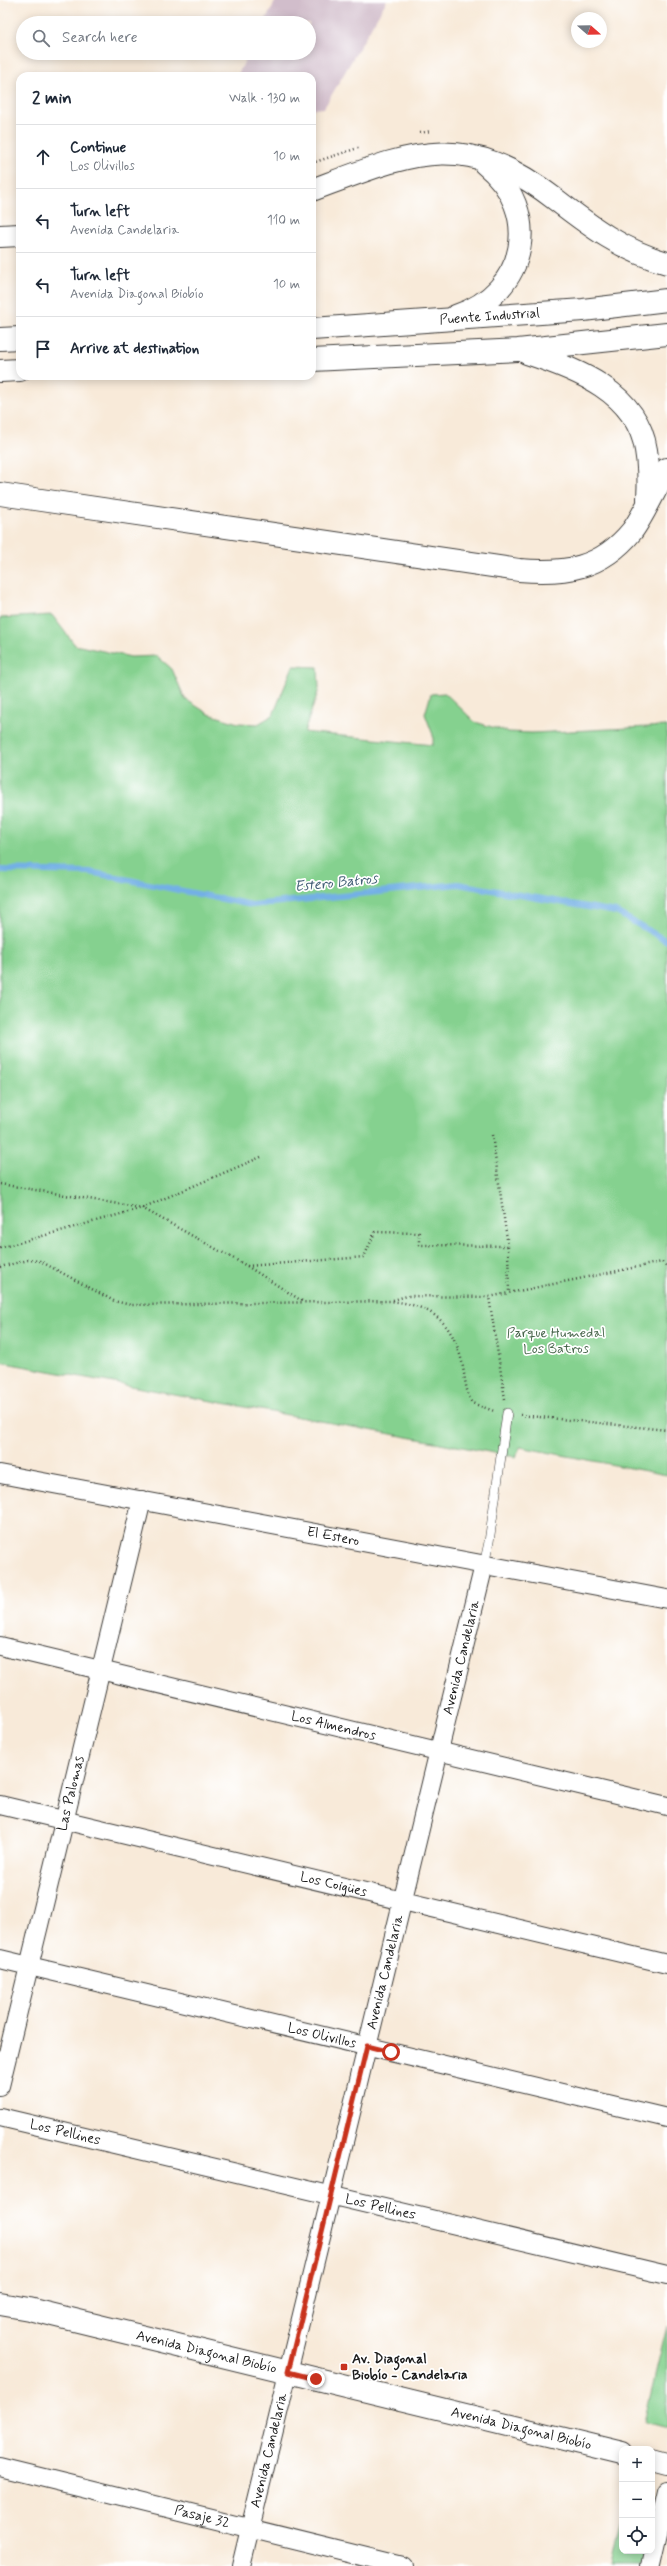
<!DOCTYPE html>
<meta charset="utf-8">
<style>
:root{--surface:#fff;--page:#f6f6f7;--text:#1f2937;--muted:#747a83;--line:#e0e1e3}
body{margin:0;font-family:Mynerve,sans-serif;background:var(--page);color:var(--text)}
.controls{position:absolute;right:12px;bottom:12px;display:grid;overflow:hidden;border-radius:8px;box-shadow:0 2px 10px #0003}
.controls button{width:36px;height:36px;display:grid;place-items:center;padding:0;border:0;border-bottom:1px solid var(--line);background:var(--surface);color:var(--text);font:20px sans-serif}
.compass{position:absolute;left:571px;top:12px;width:36px;height:36px;border-radius:50%;background:var(--surface);box-shadow:0 2px 10px #0003;rotate:110deg}
.stop{position:absolute;width:12px;height:12px;margin:-9px;border:3px solid #c8321e;border-radius:50%;background:#fff}
.stop.end{background:#c8321e;border-color:#fff;box-shadow:0 1px 4px #0008}
.list{margin:0;padding:0;list-style:none}
h2{display:flex;justify-content:space-between;align-items:center;height:52px;margin:0;padding:0 16px;font-size:17px}
h2 small{font-size:13px;font-weight:400;color:var(--muted)}
.list li{display:grid;grid-template-columns:26px 1fr auto;gap:12px;align-items:center;box-sizing:border-box;height:64px;padding:0 16px;border-top:1px solid var(--line)}
.list b{display:block;font-size:15px;white-space:nowrap}
.list p{margin:0;font-size:13px;white-space:nowrap;color:var(--muted)}
.list em{font-size:13px;font-style:normal;color:var(--muted)}
.icon{flex:none;width:22px;height:22px;fill:none;stroke:currentColor;stroke-width:2;stroke-linecap:round;stroke-linejoin:round}
.map{position:relative;flex:none;width:667px;height:2566px;overflow:hidden}
.search{position:absolute;background:var(--surface);box-shadow:0 2px 10px #0003;left:16px;top:16px;width:300px;height:44px;display:flex;align-items:center;gap:10px;box-sizing:border-box;padding:0 14px;border-radius:22px;color:var(--muted);font-size:15px}
.panel{position:absolute;background:var(--surface);box-shadow:0 2px 10px #0003;left:16px;top:72px;width:300px;height:308px;border-radius:12px}
.map>svg:first-child{display:block}
</style>
<div class="map">
<svg width="667" height="2566" viewBox="0 0 667 2566">
<rect width="100%" height="100%" fill="#fff"/>
<filter id="ink" filterUnits="userSpaceOnUse"><feTurbulence type="fractalNoise" baseFrequency=".025" numOctaves="2"/><feDisplacementMap in="SourceGraphic" scale="8" xChannelSelector="R" yChannelSelector="G"/><feConvolveMatrix kernelMatrix="1 2 1 2 8 2 1 2 1" color-interpolation-filters="sRGB"/></filter>
<filter id="wash" filterUnits="userSpaceOnUse"><feTurbulence type="fractalNoise" baseFrequency=".012" numOctaves="4" result="noise"/><feDisplacementMap in="SourceGraphic" scale="16" xChannelSelector="R" yChannelSelector="G"/><feGaussianBlur stdDeviation="0.9" result="paint"/><feColorMatrix in="noise" values="0 0 0 0 0 0 0 0 0 0 0 0 0 0 0 0 0 1.4 0 .05"/><feComposite in="paint" operator="in"/></filter>
<g filter="url(#wash)">
<rect width="100%" height="100%" fill="#f8ead9"/>
<path fill="#d1bdcb" d="M276,0H387L324,108L312,109V76H237L249,53H309V23H264Z"/>
<path fill="#85d18f" stroke="#507656" d="M52,615L75,645L131,657L157,656L172,669L185,699L209,714L238,723L258,724L273,715L293,666L318,667L319,689L304,732L433,745V735L425,714L431,694L445,693L475,722L509,732L532,733L667,726V1475L520,1447L516,1457L0,1362V618Z
M667,2326V2428L644,2422Z
M622,2507V2551H647L643,2566H609Z"/>
<g fill="none" stroke-linecap="round" stroke-linejoin="round">
<path stroke="#73b0e5" stroke-width="6" d="M0,870L90,872L252,905L458,884L616,912L667,941"/>
</g>
</g>
<g filter="url(#ink)">
<g fill="none" stroke-linecap="round" stroke-linejoin="round">
<g stroke="#3d3b38" stroke-width="10">
<path id="lane" d="M484,1565L489,1542L507,1413"/>
</g>
<g stroke="#3d3b38" stroke-width="20">
<g id="street">
<path id="s1" d="M0,1474L667,1599"/>
<path id="s2" d="M0,1646L667,1806"/>
<path id="s3" d="M0,1805L667,1964"/>
<path id="s4" d="M0,1959L667,2118"/>
<path id="s5" d="M0,2086L142,1500"/>
<path id="s6" d="M0,2117L667,2275"/>
<path id="s7" d="M0,2467L403,2566"/>
<path id="s8" d="M241,2566L484,1565"/>
<path d="M650,2566L667,2492"/>
</g>
</g>
<g stroke="#3d3b38" stroke-width="24">
<g id="secondary">
<path id="s9" d="M0,2304L29,2309L622,2453"/>
<path d="M652,2460L667,2464"/>
</g>
</g>
<g stroke="#3d3b38" stroke-width="24">
<g id="highway">
<path d="M312,190C411,153 462,127 555,199C590,226 623,251 667,263"/>
<path d="M0,236L20,235"/>
<path d="M456,316C528,292 543,211 485,164"/>
<path id="s10" d="M312,329L583,310L667,300"/>
<path d="M0,339L20,338"/>
<path d="M527,353C576,369 637,392 646,450C649,467 649,483 648,499"/>
<path d="M312,360L518,350L667,334"/>
<path d="M0,371L20,370"/>
<path d="M0,494L519,570C565,574 601,569 632,531C644,515 656,487 667,469"/>
</g>
</g>
<path stroke="#3d3b38" stroke-width="2.5" stroke-dasharray="1 3" stroke-linecap="butt" d="M420,133L431,131
M312,163L361,147
M492,1135L508,1246L509,1293
M0,1184L142,1208L247,1266L302,1301
M0,1248L142,1208L261,1157
M247,1266L364,1257L375,1232L419,1233V1245L508,1246
M0,1267L28,1260L40,1261L114,1301L131,1305L390,1301C431,1305 452,1321 462,1362C465,1376 465,1390 472,1403L494,1411
M393,1300L407,1296L489,1297
M505,1399L489,1297L662,1262L667,1267
M520,1415L667,1430"/>
<use href="#lane" stroke="#fff" stroke-width="9"/>
<use href="#street" stroke="#fff" stroke-width="18"/>
<use href="#secondary" stroke="#fff" stroke-width="22"/>
<use href="#highway" stroke="#fff" stroke-width="22"/>
</g>
</g>
<g fill="none" stroke-linecap="round" stroke-linejoin="round" filter="url(#ink)">
<path stroke="#c8321e" stroke-width="5" d="M316,2379L288,2372L367,2046L391,2052"/>
</g>
<rect fill="#c8321e" stroke="#fff" stroke-width="1.5" x="340" y="2363" width="8" height="8" rx="2"/>
<g text-anchor="middle" dominant-baseline="central" stroke-width="3.5" stroke-linejoin="round" paint-order="stroke">
<g font-size="14" fill="#1c1c1c" stroke="#fff">
<text stroke="none"><textPath href="#s10" startOffset="178">Puente Industrial</textPath></text>
<text stroke="none"><textPath href="#s1" startOffset="339">El Estero</textPath></text>
<text stroke="none"><textPath href="#s8" startOffset="935">Avenida Candelaria</textPath></text>
<text stroke="none"><textPath href="#s2" startOffset="343">Los Almendros</textPath></text>
<text stroke="none"><textPath href="#s5" startOffset="301">Las Palomas</textPath></text>
<text stroke="none"><textPath href="#s3" startOffset="343">Los Coigües</textPath></text>
<text stroke="none"><textPath href="#s8" startOffset="611">Avenida Candelaria</textPath></text>
<text stroke="none"><textPath href="#s4" startOffset="331">Los Olivillos</textPath></text>
<text stroke="none"><textPath href="#s6" startOffset="67">Los Pellines</textPath></text>
<text stroke="none"><textPath href="#s6" startOffset="391">Los Pellines</textPath></text>
<text stroke="none"><textPath href="#s9" startOffset="212">Avenida Diagonal Biobío</textPath></text>
<text stroke="none"><textPath href="#s9" startOffset="536">Avenida Diagonal Biobío</textPath></text>
<text stroke="none"><textPath href="#s8" startOffset="119">Avenida Candelaria</textPath></text>
<text stroke="none"><textPath href="#s7" startOffset="208">Pasaje 32</textPath></text>
</g>
<g font-size="14" fill="#46644a" stroke="#fff">
<text x="556" y="1333">Parque Humedal<tspan x="556" dy="16">Los Batros</tspan></text>
</g>
<g font-size="14" font-weight="bold" fill="#1c1c1c" stroke="#fff" text-anchor="start">
<text x="352" y="2359">Av. Diagonal<tspan x="352" dy="16">Biobío - Candelaria</tspan></text>
</g>
<g font-size="15" font-style="italic" fill="#435f76" stroke="#fff">
<text transform="translate(336 883) rotate(-6)">Estero Batros</text>
</g>
</g>
</svg>
<div class="controls">
<button>+</button>
<button>−</button>
<button><svg class="icon" aria-label="locate" viewBox="0 0 24 24"><circle cx="12" cy="12" r="6"/><path d="M12 2v4M12 18v4M2 12h4M18 12h4"/></svg></button>
</div>
<svg class="compass" viewBox="-18 -18 36 36"><path d="M0-13l5 13h-10z" fill="#e53935"/><path d="M0 13l5-13h-10z" fill="#747a83"/></svg>
<div class="stop" style="left:391px;top:2052px"></div>
<div class="stop end" style="left:316px;top:2379px"></div>
<div class="search"><svg class="icon" aria-label="search" viewBox="0 0 24 24"><circle cx="10" cy="10" r="6"/><path d="M15 15l6 6"/></svg>Search here</div>
<section class="panel">
<h2>2 min<small>Walk · 130 m</small></h2>
<ul class="list">
<li><svg class="icon" aria-label="ahead" viewBox="0 0 24 24"><path d="M12 20V5M6 11l6-6 6 6"/></svg><div><b>Continue</b><p>Los Olivillos</p></div><em>10 m</em></li>
<li><svg class="icon" aria-label="left" viewBox="0 0 24 24"><path d="M17 20v-9H6M10 6l-5 5 5 5"/></svg><div><b>Turn left</b><p>Avenida Candelaria</p></div><em>110 m</em></li>
<li><svg class="icon" aria-label="left" viewBox="0 0 24 24"><path d="M17 20v-9H6M10 6l-5 5 5 5"/></svg><div><b>Turn left</b><p>Avenida Diagonal Biobío</p></div><em>10 m</em></li>
<li><svg class="icon" aria-label="arrive" viewBox="0 0 24 24"><path d="M6 21V4h12l-3 4 3 4H6"/></svg><div><b>Arrive at destination</b></div></li>
</ul>
</section>
</div>
